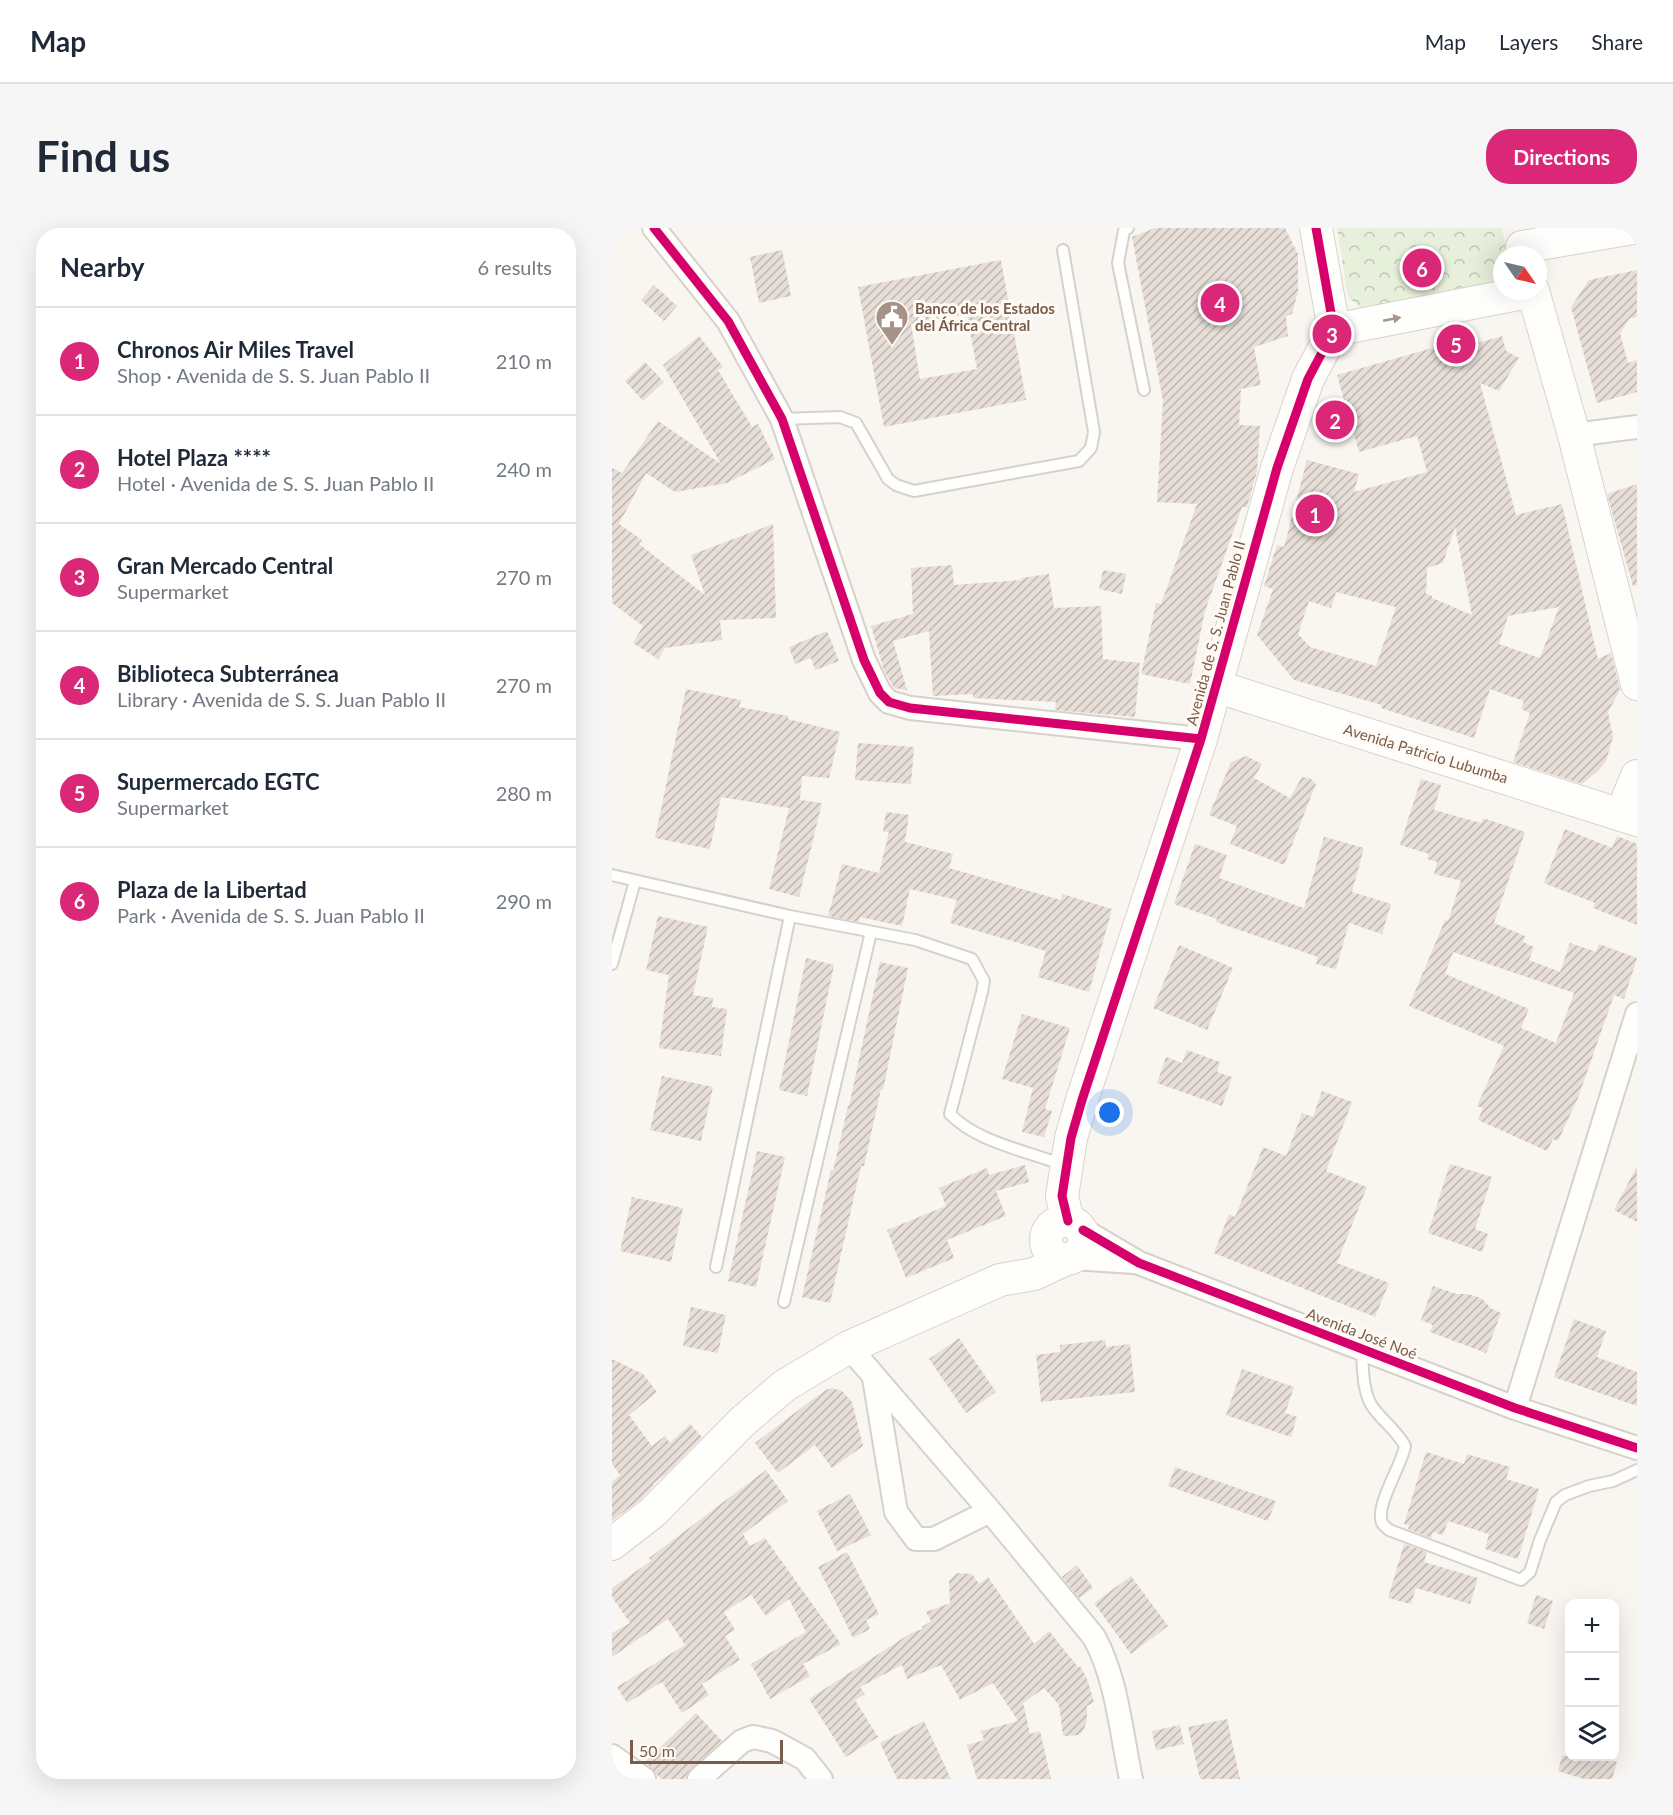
<!DOCTYPE html>
<meta charset="utf-8">
<style>
:root{--surface:#fff;--page:#f6f6f7;--text:#1f2937;--muted:#747a83;--line:#e0e1e3;--accent:#db2777}
body{margin:0;font-family:Lato,sans-serif;background:var(--page);color:var(--text)}
.controls{position:absolute;right:18px;bottom:18px;display:grid;overflow:hidden;border-radius:12px;box-shadow:0 6px 24px #0002}
.controls button{width:54px;height:54px;display:grid;place-items:center;padding:0;border:0;border-bottom:2px solid var(--line);background:var(--surface);color:var(--text);font:30px sans-serif}
.compass{position:absolute;left:881px;top:18px;width:54px;height:54px;border-radius:50%;background:var(--surface);box-shadow:0 6px 24px #0002;rotate:124deg}
.scale{position:absolute;left:18px;bottom:15px;width:153px;box-sizing:border-box;padding-left:6px;border:3px solid #7a5c4d;border-top:0;font-size:16px;line-height:21px;white-space:nowrap;color:#7a5c4d;-webkit-text-stroke:4px #fffaf3;paint-order:stroke}
.you{position:absolute;left:498px;top:885px;width:21px;height:21px;margin:-15px;border:4px solid #fff;border-radius:50%;background:#1a73e8;box-shadow:0 0 0 9px #1a73e833}
.badge{display:grid;place-items:center;width:39px;height:39px;border-radius:50%;background:var(--accent);color:#fff;font-size:20px;font-weight:700}
.pin{position:absolute;translate:-50% -50%;border:3px solid #fff;box-shadow:0 2px 6px #0006}
.list{margin:0;padding:0;list-style:none}
h2{display:flex;justify-content:space-between;align-items:center;height:78px;margin:0;padding:0 24px;font-size:26px}
h2 small{font-size:20px;font-weight:400;color:var(--muted)}
.list li{display:grid;grid-template-columns:39px 1fr auto;gap:18px;align-items:center;box-sizing:border-box;height:108px;padding:0 24px;border-top:2px solid var(--line)}
.list b{display:block;font-size:22px;white-space:nowrap}
.list p{margin:0;font-size:20px;white-space:nowrap;color:var(--muted)}
.list em{font-size:20px;font-style:normal;color:var(--muted)}
.icon{flex:none;width:33px;height:33px;fill:none;stroke:currentColor;stroke-width:2;stroke-linecap:round;stroke-linejoin:round}
.map{position:relative;flex:none;width:1025px;height:1551px;overflow:hidden;border-radius:24px}
header{display:flex;align-items:center;gap:36px;box-sizing:border-box;height:84px;padding:0 30px;background:var(--surface);border-bottom:2px solid var(--line)}
header strong{font-size:28px}
nav{display:flex;gap:33px;margin-inline-start:auto;font-size:21px}
.intro{display:flex;align-items:center;justify-content:space-between;box-sizing:border-box;height:144px;padding:0 36px}
h1{margin:0;font-size:42px}
.button{padding:15px 27px;border-radius:24px;background:var(--accent);color:#fff;font-size:21px;font-weight:700}
main{display:flex;gap:36px;padding:0 36px}
aside{flex:1;background:var(--surface);border-radius:24px;box-shadow:0 6px 24px #0002}
.map>svg:first-child{display:block}
</style>
<header>
<strong>Map</strong>
<nav><a>Map</a><a>Layers</a><a>Share</a></nav>
</header>
<div class="intro"><h1>Find us</h1><a class="button">Directions</a></div>
<main>
<aside>
<h2>Nearby<small>6 results</small></h2>
<ul class="list">
<li><span class="badge">1</span><div><b>Chronos Air Miles Travel</b><p>Shop · Avenida de S. S. Juan Pablo II</p></div><em>210 m</em></li>
<li><span class="badge">2</span><div><b>Hotel Plaza ****</b><p>Hotel · Avenida de S. S. Juan Pablo II</p></div><em>240 m</em></li>
<li><span class="badge">3</span><div><b>Gran Mercado Central</b><p>Supermarket</p></div><em>270 m</em></li>
<li><span class="badge">4</span><div><b>Biblioteca Subterránea</b><p>Library · Avenida de S. S. Juan Pablo II</p></div><em>270 m</em></li>
<li><span class="badge">5</span><div><b>Supermercado EGTC</b><p>Supermarket</p></div><em>280 m</em></li>
<li><span class="badge">6</span><div><b>Plaza de la Libertad</b><p>Park · Avenida de S. S. Juan Pablo II</p></div><em>290 m</em></li>
</ul>
</aside>
<div class="map">
<svg width="1025" height="1551" viewBox="0 0 1025 1551">
<defs>
<pattern id="park-crowns" width="20" height="18" patternUnits="userSpaceOnUse" patternTransform="scale(1.5)"><rect width="20" height="18" fill="#e7f0db"/><path d="M2 6a3 3 0 1 1 6 0M12 15a3 3 0 1 1 6 0" fill="none" stroke="#c0c6b4"/></pattern>
<pattern id="building-hatch" width="6" height="6" patternUnits="userSpaceOnUse" patternTransform="scale(1.5)"><rect width="6" height="6" fill="#e6ded7"/><path d="M-1 1l2-2M0 6l6-6M5 7l2-2" fill="none" stroke="#bfb7b1"/></pattern>
</defs>
<rect width="100%" height="100%" fill="#f9f5f0"/>
<path fill="url(#park-crowns)" d="M725,0H890L896,27H890V52L884,61L756,86L736,69Z"/>
<path fill="url(#building-hatch)" fill-rule="evenodd" d="M543,0H673L686,26V63L680,86L674,88L676,108L642,119L649,157L629,161L627,197L648,198L645,243L635,279H630L593,383L578,456L529,446L544,375L549,376L585,276L545,274L551,173L520,9Z
M170,22L179,68L147,75L138,29Z
M389,32L414,172L272,199L246,59ZM355,86L365,141L308,151L299,96Z
M1025,42V89L1018,90L1008,105L1016,135L1025,132V164L985,175L959,79L977,52Z
M42,57L65,78L52,93L29,72Z
M87,108L111,139L106,142L140,199L146,196L163,231L115,255L63,264L34,245L7,296L30,312L27,316L93,367L79,327L161,296L164,390L108,392L110,412L53,420L46,431L21,415L31,398L0,375V240L10,245L46,193L109,236L51,137Z
M890,108L894,123L907,130L887,163L868,155L904,287L950,276L986,431L999,425L1008,462L996,484L1001,509L994,533L986,543L970,556L901,534L918,485L909,481L912,473L878,461L862,510L769,480L770,477L682,452L645,407L661,361L652,358L665,317L672,319L695,232L747,246L742,264L815,244L805,208L747,224L725,147L835,116L837,123ZM843,299L853,351L860,387L820,370V368L814,366L815,340L831,335ZM724,364L784,379L764,438L698,419L686,406L697,373L719,380ZM947,379L928,430L887,416L896,388Z
M33,134L52,154L31,173L13,153Z
M1025,256V357L1021,358L995,266Z
M340,337L342,357L410,352L409,350L437,346L442,380L489,378L491,431L528,435L523,489L443,482L444,474L361,470V466L321,468L317,403L281,413L295,462L282,460L272,442L259,398L301,386L299,340Z
M491,342L514,346L510,366L487,361Z
M215,403L227,433L203,442L199,430L183,436L177,419Z
M74,461L129,472L127,479L176,488V491L228,504L217,550L190,548L188,572L210,575L187,669L157,661L177,580L109,569L98,621L43,610Z
M246,515L302,519L299,556L243,552Z
M634,528L650,536L642,550L678,570L690,549L698,550L704,556L672,637L618,616L625,598L597,587L619,534Z
M809,551L829,557L822,582L869,595L871,590L913,604L882,695L913,708L911,714L922,719L917,732L948,744L958,715L984,724L987,716L1025,730L1012,771L1002,767L966,870L946,913L941,911L935,923L866,892L871,880L865,878L892,818L797,778L833,692L836,693L849,653L822,646L825,634L815,631L817,626L788,617ZM841,724L962,765L944,815L909,800L917,781L833,746Z
M274,584L297,587L293,614L341,626L337,640L449,672L450,666L500,681L477,764L426,749L434,723L338,695L345,672L298,661L290,698L248,689L247,694L216,688L230,636L267,645L277,604H271Z
M953,601L1000,620L1005,608L1025,616V697L981,680L983,675L932,655Z
M712,609L752,620L740,664L779,676L770,706L737,695L724,741L704,736L706,729L604,694L605,691L562,676L583,616L615,627L607,650L692,680Z
M46,688L96,699L81,767L101,770L100,779L115,781L109,828L47,820L57,747L34,742Z
M567,717L621,740L595,802L541,780Z
M194,730L222,737L195,868L167,862Z
M268,734L296,740L271,862L269,861L252,938H249L218,1075L190,1069L219,942L221,943L236,878H237Z
M410,786L458,800L433,881L440,883L432,909L410,904L421,860L390,851Z
M575,822L608,834L605,844L620,849L610,878L545,855L554,829L570,835Z
M50,848L101,859L89,913L38,902Z
M710,863L740,874L714,943L755,959L725,1035L777,1055L763,1089L602,1025L617,986L623,989L651,919L674,928L690,885L701,889Z
M145,923L173,929L144,1059L116,1053Z
M838,936L880,949L863,1001L876,1006L870,1024L816,1005Z
M413,937L417,954L384,963L394,988L335,1012L342,1030L294,1050L275,1002L334,978L327,960L375,940L377,947Z
M1025,938V994L1002,982Z
M20,969L71,980L59,1034L8,1023Z
M821,1058L844,1066H856L869,1070L880,1081L889,1085L874,1125L818,1104L821,1097L809,1092Z
M79,1079L114,1087L106,1125L71,1118Z
M962,1091L994,1103L985,1129L1025,1144V1178L942,1149Z
M347,1110L384,1164L354,1185L317,1131Z
M493,1112L494,1119L518,1116L523,1164L429,1174L424,1127L448,1124V1117Z
M0,1131L31,1146L45,1164L17,1187L40,1218L53,1208L58,1215L78,1196L90,1209L55,1245L41,1256L42,1257L29,1271L0,1293V1254L8,1247L0,1236Z
M630,1141L682,1159L673,1185L685,1189L679,1209L614,1187Z
M220,1160L230,1163L240,1174L251,1218L220,1240L203,1217L166,1245L143,1215L197,1174L214,1162Z
M814,1224L852,1236L855,1226L898,1239L894,1251L927,1261L906,1331L873,1321L877,1306L836,1293L831,1307L821,1304L819,1310L796,1301L797,1297L792,1296Z
M563,1239L664,1273L656,1293L556,1258Z
M154,1242L176,1273L131,1306L138,1318L153,1310L229,1416L191,1436L198,1448L158,1471L139,1436L194,1404L177,1371L154,1388L139,1367L112,1384L123,1402L113,1408L128,1432L90,1456L97,1467L70,1485L50,1454L15,1475L5,1459L73,1417L56,1391L0,1429V1405L18,1395L0,1369V1360L39,1333L37,1330Z
M238,1266L259,1307L225,1323L205,1283Z
M792,1316L815,1324L812,1334L866,1350L858,1376L804,1360L799,1376L776,1370Z
M235,1324L267,1386L254,1392L258,1401L241,1410L206,1339Z
M465,1337L481,1360L467,1370L450,1349Z
M345,1345L360,1346L367,1356L376,1349L422,1416L437,1403L466,1439L468,1438L475,1451L482,1474L475,1478V1492L472,1501L467,1507L451,1508L447,1477L432,1460L411,1475L418,1506L428,1503L439,1551H365L355,1517L372,1512L369,1503L406,1493L381,1455L348,1472L329,1437L295,1451L290,1437L248,1459L253,1466L243,1472L266,1509L234,1529L197,1471L299,1405L311,1401L310,1399L319,1393L314,1384L338,1375L337,1353Z
M519,1348L556,1398L519,1426L482,1375Z
M924,1367L941,1373L932,1401L915,1395Z
M84,1485L110,1513L78,1541L72,1551H49L33,1534Z
M615,1491L628,1551H588L576,1499Z
M312,1493L339,1551H285L268,1515Z
M568,1497L572,1516L544,1522L540,1503Z
M950,1528H988L1005,1534L1000,1551H972L946,1543Z"/>
<g fill="none" stroke-linecap="round" stroke-linejoin="round">
<g stroke="#d7d1cb" stroke-width="14">
<path id="lane" d="M516,0L512,3L506,35L532,162
M170,191L228,189L244,195L276,251L284,257L302,263L467,233L479,220L482,204L451,22
M0,647L178,688L303,712L360,731L372,753L370,764L338,886C363,912 406,921 440,933L451,934
M0,736L23,653
M104,1039L178,688
M172,1074L259,704
M750,1121C751,1141 750,1165 762,1181C772,1194 785,1203 793,1218C790,1237 763,1277 770,1295C772,1298 775,1300 777,1302L909,1352L918,1344L928,1312L944,1274L953,1267L977,1258L1001,1253L1025,1242"/>
</g>
<g stroke="#d7d1cb" stroke-width="26">
<path id="street" d="M42,0L116,93L170,191L252,432L268,465L277,474L298,480L589,511
M962,207L1025,199
M471,1002L527,1035L903,1180L1025,1220
M460,1030L522,1034
M237,1119L378,1283L482,1409C505,1451 509,1504 519,1551
M262,1150L284,1284L304,1311H322L378,1283
M903,1180L1025,786
M0,1528L32,1551
M87,1551L130,1513L141,1509L160,1513L193,1531L209,1551"/>
</g>
<g stroke="#d9d2cb" stroke-width="34">
<path id="secondary" d="M910,19L1021,0
M921,63L962,207L1025,456
M722,102L921,63
M603,458L1025,592
M1009,587L1025,548
M434 1012a19 19 0 1 1 38 0a19 19 0 1 1-38 0Z
M456,993L450,968L459,910L470,872L589,511L665,240L696,151L722,102L704,0
M0,1316L41,1284L130,1194L172,1158L237,1119L388,1052L422,1046L454,1031"/>
</g>
<use href="#lane" stroke="#fefefd" stroke-width="10"/>
<use href="#street" stroke="#fefefd" stroke-width="22"/>
<use href="#secondary" stroke="#fefefd" stroke-width="32"/>
<g stroke="#fffaf3" stroke-width="13">
<path id="cycleway" d="M42,0L116,93L170,191L252,432L268,465L277,474L298,480L589,511
M456,993L450,968L459,910L470,872L589,511L665,240L696,151L722,102L704,0
M471,1002L527,1035L903,1180L1025,1220"/>
</g>
<use href="#cycleway" stroke="#d6006c" stroke-width="9"/>
</g>
<defs><path id="oneway-solid" d="M-6-.8H1V-3.2L6.5 0L1 3.2V.8H-6Z" transform="scale(1.5)"/></defs>
<use fill="#a8958b" href="#oneway-solid" transform="translate(780 91) rotate(-11)"/>
<defs>
<g id="civic-pin" transform="scale(1.725)"><path d="M0 17L-7.5 6A9.5 9.5 0 1 1 7.5 6Z" fill="#a69286" stroke="#fffaf3"/><path d="M-.6-6.5H3V-4.5H.6V-3L4-1V1h2V6H-6V1h2V-1L-.6-3ZM-1.2 2.5V6h2.4V2.5Z" fill="#fff"/></g>
</defs>
<g fill-rule="evenodd">
<use href="#civic-pin" x="280" y="89"/>
</g>
<g text-anchor="middle" dominant-baseline="central" stroke-width="6" stroke-linejoin="round" paint-order="stroke">
<g font-size="15" font-weight="bold" fill="#7a5c4d" stroke="#fffaf3" text-anchor="start">
<text x="303" y="80">Banco de los Estados<tspan x="303" dy="17">del África Central</tspan></text>
</g>
<g font-size="15" fill="#7a5c4d" stroke="#fffaf3">
<text transform="translate(603 405) rotate(-75)">Avenida de S. S. Juan Pablo II</text>
<text transform="translate(814 525) rotate(17)">Avenida Patricio Lubumba</text>
<text transform="translate(750 1105) rotate(21)">Avenida José Noé</text>
</g>
</g>
</svg>
<div class="controls">
<button>+</button>
<button>−</button>
<button><svg class="icon" aria-label="layers" viewBox="0 0 24 24"><path d="M12 4l9 5-9 5-9-5zM3 14l9 5 9-5"/></svg></button>
</div>
<svg class="compass" viewBox="-18 -18 36 36"><path d="M0-13l5 13h-10z" fill="#e53935"/><path d="M0 13l5-13h-10z" fill="#747a83"/></svg>
<div class="scale">50 m</div>
<div class="you"></div>
<div class="pin badge" style="left:703px;top:286px">1</div>
<div class="pin badge" style="left:723px;top:192px">2</div>
<div class="pin badge" style="left:720px;top:106px">3</div>
<div class="pin badge" style="left:608px;top:75px">4</div>
<div class="pin badge" style="left:844px;top:116px">5</div>
<div class="pin badge" style="left:810px;top:40px">6</div>
</div>
</main>
